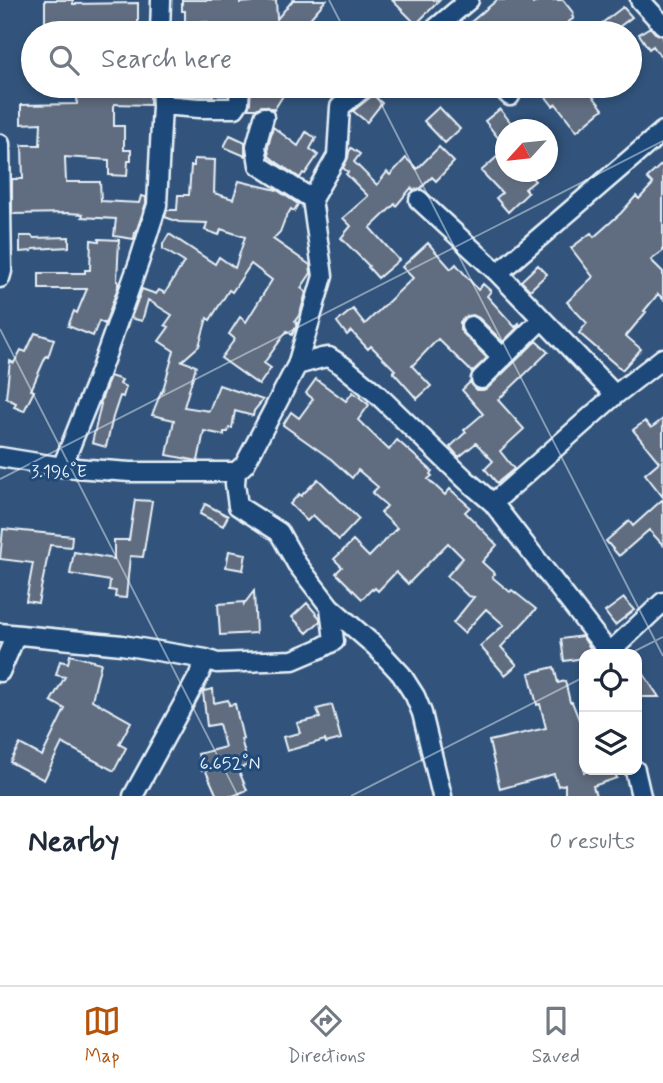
<!DOCTYPE html>
<meta charset="utf-8">
<style>
:root{--surface:#fff;--page:#f2f2f3;--text:#1f2937;--muted:#747a83;--line:#e0e1e3;--accent:#b45309}
body{margin:0;font-family:Mynerve,sans-serif;background:var(--page);color:var(--text)}
.controls{position:absolute;right:21px;bottom:21px;display:grid;overflow:hidden;border-radius:14px;box-shadow:0 4px 10px #0003}
.controls button{width:63px;height:63px;display:grid;place-items:center;padding:0;border:0;border-bottom:2px solid var(--line);background:var(--surface);color:var(--text);font:35px sans-serif}
.compass{position:absolute;left:495px;top:119px;width:63px;height:63px;border-radius:50%;background:var(--surface);box-shadow:0 4px 10px #0003;rotate:243deg}
.list{margin:0;padding:0;list-style:none}
h2{display:flex;justify-content:space-between;align-items:center;height:91px;margin:0;padding:0 28px;font-size:30px}
h2 small{font-size:23px;font-weight:400;color:var(--muted)}
.icon{flex:none;width:38px;height:38px;fill:none;stroke:currentColor;stroke-width:2;stroke-linecap:round;stroke-linejoin:round}
.map{position:relative;flex:none;width:663px;height:796px;overflow:hidden}
.search{position:absolute;background:var(--surface);box-shadow:0 4px 10px #0003;left:21px;right:21px;top:21px;height:77px;display:flex;align-items:center;gap:18px;box-sizing:border-box;padding:0 24px;border-radius:38px;color:var(--muted);font-size:26px}
.sheet{height:189px;background:var(--surface)}
nav{display:flex;justify-content:space-around;align-items:center;box-sizing:border-box;height:98px;border-top:2px solid var(--line);background:var(--surface);font-size:19px;color:var(--muted)}
nav a{display:grid;justify-items:center;gap:4px}
nav .on{color:var(--accent)}
.map>svg:first-child{display:block}
</style>
<div class="map">
<svg width="663" height="796" viewBox="0 0 663 796">
<rect width="100%" height="100%" fill="#32547c"/>
<filter id="ink" filterUnits="userSpaceOnUse"><feTurbulence type="fractalNoise" baseFrequency=".0143" numOctaves="2"/><feDisplacementMap in="SourceGraphic" scale="14" xChannelSelector="R" yChannelSelector="G"/><feConvolveMatrix kernelMatrix="1 2 1 2 8 2 1 2 1" color-interpolation-filters="sRGB"/></filter>
<g filter="url(#ink)">
<path fill="#606c7f" stroke="#e8f1f8" stroke-width="2" d="M45,0H73V4L138,3V27H74V33H45Z
M182,0H240V3L276,0L277,19L293,0H326L306,23L317,33H209L208,22H185V11H182Z
M392,0H440L416,24Z
M497,0H530L533,4L539,0H563L574,14L572,16L574,18L553,33H480L471,22Z
M623,7L632,17L611,33H589Z
M650,27L655,33L663,36V60L653,46L649,49L639,34Z
M78,86H150V105L114,104V126H124V150H131V161H128L127,176L109,175V160L65,157V159L66,182H100L101,201L139,203L141,196L146,197V203L136,232H135L134,239L114,236L116,219L82,217L83,214L68,213L12,214V179H23L22,145H40L41,123L21,124V105L77,104Z
M185,86H212L213,96L185,95Z
M251,86H289L274,110L266,106H261L256,109H248L250,103Z
M550,86H585L603,109L577,131L556,104L553,106L542,92Z
M373,95L382,103L367,122L353,111Z
M439,107L460,129L445,143L424,121Z
M500,109L512,124L506,129V148L485,121Z
M273,127L298,146L306,132L316,138L310,149L318,155L305,174L303,173L300,178L275,161L269,156L268,147Z
M230,135L245,142V156L224,147Z
M439,147L454,162L436,181L432,177L420,189L413,190L411,188L396,206L395,204L370,228L399,260L378,278L368,267L369,266L341,238L351,226L343,218L368,196L346,174L348,172L343,168L348,158L349,152L351,148L360,154L354,162L377,185L387,172L390,175L406,158L417,169Z
M506,149V172H527L535,181L525,189L528,193L508,212L496,198L502,193L481,171Z
M194,159L215,160L214,193L233,199L239,181L277,190L298,204L294,211L291,209L285,219L280,232L273,239L310,265L311,273L301,288L306,292L300,314L295,321L297,323L296,327L292,335L287,331L264,363L271,368L259,385L221,358L235,339L229,334L240,317L246,322L272,280L251,264L232,292L229,290L210,320L207,318L199,346L182,361L196,366L184,407L209,411L219,385L263,400L254,411L253,416L235,411L232,428H229L228,432H224V435L204,431L198,461L167,455L174,420L152,415L161,392L162,393L174,351L159,341L169,327L165,325L172,315L148,300L142,321L131,318L142,289L156,294L159,290L165,293L184,262L163,249V244L169,234L215,264L219,257L235,268L245,237L221,229L219,235L205,230L207,223L179,222L165,217L167,210H177L178,195H189L191,166H194Z
M663,163V251L651,260L663,272V299L658,294L644,311L646,312L626,336L641,349L622,370L579,333L587,323L567,302L593,277L571,248L591,233L594,237L621,213L636,196L639,199L653,184L647,178Z
M20,236H32L33,238L69,237V247L33,249L32,251L20,252Z
M99,239L119,240L117,281H118V287L105,324L99,321L93,336L68,326L74,311L77,313L87,289H39V273H85V270H90L91,240L99,241Z
M428,243L451,269L456,264L478,290L483,284L491,291L487,296L515,327L519,323L520,325L503,342L479,318L473,315L464,318L460,322V330L487,358L472,372L438,339L412,366L431,386L417,399L393,372L395,370L371,346L368,349L351,331L347,335L337,322L353,309L365,324L413,278L402,267Z
M538,265L547,274L530,290L521,281Z
M35,333L54,339L48,357L46,356L31,390L34,391L24,411L14,407L16,403L6,398L10,361L14,363L21,350L26,352Z
M536,341L548,352L498,400L524,429L500,451L514,469L497,483L485,469L493,461L476,443L459,457L450,447L466,432L464,430L483,414L462,390L470,382L477,390H483L488,388Z
M110,376L122,380L120,384L126,387L123,397L120,396L113,417L106,447L92,443L101,404H100Z
M316,379L346,401L353,392L369,405L358,420L389,450L397,440L432,471L430,474L432,476L428,479L445,495L450,489L470,507L465,512L497,545L482,562L495,574L492,577L510,592L512,590L536,609L501,647L517,665L505,675L480,646L504,625L486,609L464,633L453,623L474,597L468,596L447,576L463,558L448,543L408,584L396,572L378,591L375,588L373,590L372,589L362,599L336,573L342,567L334,559L353,541L369,557L397,528L381,513L387,506L372,493L378,487L358,470L352,478L331,459L283,425L291,412L299,418L313,399L306,393Z
M663,419V497L645,474L659,462L633,430L645,421L651,428Z
M318,479L359,519L339,540L313,515L307,521L290,504L299,494L301,496Z
M663,499V545L649,530L619,556L606,541L629,521L633,526Z
M135,500L152,501L143,557L130,556L126,598L115,597L116,591L109,590L110,581L70,574L74,552L114,559V540H129Z
M205,504L228,516L223,526L200,514Z
M3,529L72,536L71,547L50,545L38,603L26,601L33,563L0,559Z
M229,551L246,554L243,570L226,567Z
M254,591L256,633L220,635L218,604L244,602V604Z
M624,598L634,610L615,625L605,612Z
M307,603L320,618V621L307,633L292,617Z
M582,636L594,654H584V658L564,661L561,639Z
M70,655L101,663L92,700L131,722L119,744L126,748L114,771L62,743L44,780L10,762L20,744L42,756L65,709L51,701L65,677L56,675L60,661L68,663Z
M637,664L659,697H637Z
M554,667L558,683L565,681L570,702H572L580,722L584,720V772L593,770H614L617,778L593,786L596,796H565V784L558,786L554,774L500,789L489,741L546,728L540,704L537,705L529,673Z
M213,689L214,703L228,700L229,705L235,704L243,739H241L248,765L238,769L247,790L233,796H217L205,769L202,770L198,754L225,747L219,724L207,726L203,692L204,691Z
M332,705L341,739L326,743L325,740L287,751L283,737L300,733L297,723L320,718L317,709Z"/>
<g fill="none" stroke-linecap="round" stroke-linejoin="round">
<g stroke="#e8f1f8" stroke-width="23">
<path id="minor" d="M640,0L663,25
M160,33L161,0
M430,33L469,0
M500,86L510,96
M162,105L199,108H235L239,102L240,86
M264,117L256,146L259,165L312,199
M0,144L2,271L0,278
M419,200L498,273L615,395
M498,273L663,131
M471,326L503,358
M297,365L322,358L329,357L343,366L377,394L466,480L493,503L610,654
M481,379L541,320
M0,457L62,467L130,472H236L235,484L238,506L279,532L297,564L330,607L375,646L401,674L415,696L422,713L442,796
M62,467L98,377L139,262L157,205L162,105L161,86
M236,472L245,464L297,365L323,276L312,199L337,156L340,107L366,86
M493,503L615,395L663,358
M0,633L122,645L206,659
M609,653L663,602
M0,672L16,635
M635,770L641,796
M133,796L198,677L206,659L217,663L293,660L319,649L334,641L330,607"/>
</g>
<use href="#minor" stroke="#1f4a7a" stroke-width="18"/>
</g>
</g>
<path fill="none" stroke="#e8f1f8" stroke-width="2" stroke-opacity="0.45" d="M329,0L346,33M372,86L663,656M0,329L238,796M0,479L663,141M629,654L663,637M351,796L584,677"/>
<g font-size="18" text-anchor="middle" fill="#e8f1f8" stroke="#1f4a7a" stroke-width="6" stroke-linejoin="round" paint-order="stroke">
<text x="59" y="477">3.196°E</text>
<text x="230" y="769">6.652°N</text>
</g>
</svg>
<div class="controls">
<button><svg class="icon" aria-label="locate" viewBox="0 0 24 24"><circle cx="12" cy="12" r="6"/><path d="M12 2v4M12 18v4M2 12h4M18 12h4"/></svg></button>
<button><svg class="icon" aria-label="layers" viewBox="0 0 24 24"><path d="M12 4l9 5-9 5-9-5zM3 14l9 5 9-5"/></svg></button>
</div>
<svg class="compass" viewBox="-18 -18 36 36"><path d="M0-13l5 13h-10z" fill="#e53935"/><path d="M0 13l5-13h-10z" fill="#747a83"/></svg>
<div class="search"><svg class="icon" aria-label="search" viewBox="0 0 24 24"><circle cx="10" cy="10" r="6"/><path d="M15 15l6 6"/></svg>Search here</div>
</div>
<section class="sheet">
<h2>Nearby<small>0 results</small></h2>
<ul class="list">
</ul>
</section>
<nav>
<a class="on"><svg class="icon" aria-label="map" viewBox="0 0 24 24"><path d="M3 6l6-2 6 2 6-2v14l-6 2-6-2-6 2zM9 4v14M15 6v14"/></svg>Map</a>
<a><svg class="icon" aria-label="directions" viewBox="0 0 24 24"><path d="M12 3l9 9-9 9-9-9zM9 14v-3h6M13 9l2 2-2 2"/></svg>Directions</a>
<a><svg class="icon" aria-label="saved" viewBox="0 0 24 24"><path d="M7 4h10v16l-5-4-5 4z"/></svg>Saved</a>
</nav>
